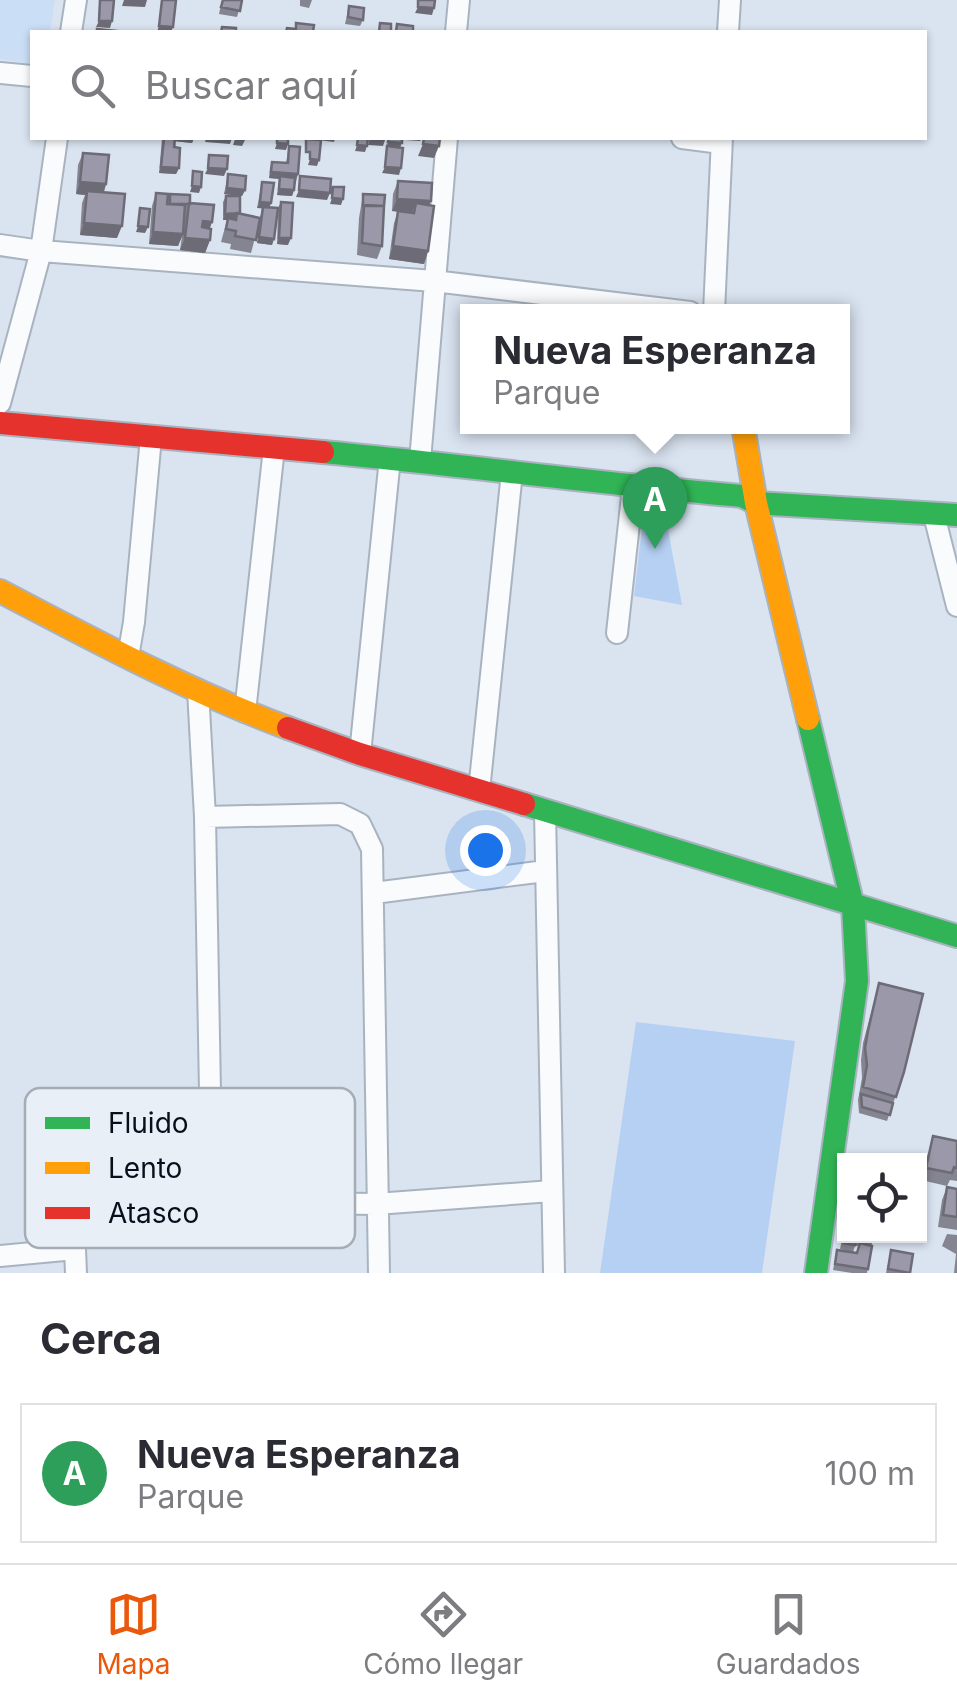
<!DOCTYPE html>
<html lang="es">
<meta charset="utf-8">
<style>
:root{--surface:#fff;--page:#f2f2f3;--text:#2b2b33;--muted:#7c7c81;--line:#e1e1e2;--accent:#ea580c}
body{margin:0;font-family:Inter,sans-serif;background:var(--page);color:var(--text)}
.controls{position:absolute;right:30px;bottom:30px;display:grid;overflow:hidden;border-radius:0px;box-shadow:0 2px 8px #0004}
.controls button{width:90px;height:90px;display:grid;place-items:center;padding:0;border:0;border-bottom:2px solid var(--line);background:var(--surface);color:var(--text);font:50px sans-serif}
.you{position:absolute;left:485px;top:850px;width:35px;height:35px;margin:-25px;border:8px solid #fff;border-radius:50%;background:#1a73e8;box-shadow:0 0 0 15px #1a73e833}
.badge{display:grid;place-items:center;width:65px;height:65px;border-radius:50%;background:var(--accent);color:#fff;font-size:32px;font-weight:700}
.pin{position:absolute;translate:-50% -82px;filter:drop-shadow(0 2px 5px #0008)}
.pin::after{content:'';position:absolute;top:52px;width:35px;height:30px;background:inherit;clip-path:polygon(0 0,100% 0,50% 100%)}
.popup{position:absolute;left:460px;top:304px;width:390px;height:130px;box-sizing:border-box;display:grid;place-content:center;border-radius:0px;background:var(--surface);filter:drop-shadow(0 2px 8px #0005);font-size:32px;white-space:nowrap;color:var(--muted)}
.popup b{font-size:38px;color:var(--text)}
.popup::after{content:'';position:absolute;left:50%;top:100%;margin-left:-20px;border:20px solid transparent;border-top-color:var(--surface)}
.list{margin:0;padding:0;list-style:none}
h2{display:flex;justify-content:space-between;align-items:center;height:130px;margin:0;padding:0 40px;font-size:42px}
h2 small{font-size:32px;font-weight:400;color:var(--muted)}
.list li{display:grid;grid-template-columns:65px 1fr auto;gap:30px;align-items:center;box-sizing:border-box;height:140px;margin:0 20px 20px;padding:0 20px;border:2px solid var(--line);border-radius:0px}
.list b{display:block;font-size:38px;white-space:nowrap}
.list p{margin:0;font-size:32px;white-space:nowrap;color:var(--muted)}
.list em{font-size:32px;font-style:normal;color:var(--muted)}
.icon{flex:none;width:55px;height:55px;fill:none;stroke:currentColor;stroke-width:2;stroke-linecap:round;stroke-linejoin:round}
.map{position:relative;flex:none;width:957px;height:1273px;overflow:hidden}
.search{position:absolute;background:var(--surface);box-shadow:0 2px 8px #0004;left:30px;right:30px;top:30px;height:110px;display:flex;align-items:center;gap:25px;box-sizing:border-box;padding:0 35px;border-radius:0px;color:var(--muted);font-size:38px}
.sheet{height:290px;background:var(--surface)}
nav{display:flex;justify-content:space-around;align-items:center;box-sizing:border-box;height:140px;border-top:2px solid var(--line);background:var(--surface);font-size:28px;color:var(--muted)}
nav a{display:grid;justify-items:center;gap:5px}
nav .on{color:var(--accent)}
.map>svg:first-child{display:block}
</style>
<div class="map">
<svg width="957" height="1273" viewBox="0 0 957 1273">
<rect width="100%" height="100%" fill="#dae4f1"/>
<path fill="#cadef6" d="M0,0H55L50,32H32V64L0,59Z"/>
<path fill="#b5d0f3" d="M645,501L663,503L682,605L634,596Z
M636,1022L795,1041L762,1273H600Z"/>
<g fill="none" stroke-linecap="round" stroke-linejoin="round">
<g stroke="#a9b3c0" stroke-width="24">
<path id="street" d="M71,32L76,0
M456,32L459,0
M728,32L730,0
M0,73L32,76
M682,138L721,143
M0,245L41,251L434,281L690,312
M714,312L722,138
M0,403L41,251L57,138
M420,461L447,138
M934,515L957,606
M617,633L633,487
M128,657L134,622L151,437
M198,690L205,817L212,1202L376,1204L552,1191
M245,712L274,448
M360,754L390,458
M479,791L512,472
M545,811L554,1273
M205,817L340,814L360,824L372,849L379,1273
M374,893L545,871
M0,1256L75,1249L76,1273"/>
</g>
<g stroke="#a9b3c0" stroke-width="26">
<path id="fast" d="M323,452C463,465 602,484 742,496L756,503L957,515
M808,719L853,906L857,981L816,1273
M524,804L957,936"/>
</g>
<g stroke="#a9b3c0" stroke-width="26">
<path id="slow" d="M743,426L756,503L808,719
M0,591C94,640 188,691 288,728"/>
</g>
<g stroke="#a9b3c0" stroke-width="26">
<path id="jam" d="M0,423L323,452
M288,728L360,754L524,804"/>
</g>
<use href="#street" stroke="#f9fbfd" stroke-width="20"/>
<use href="#fast" stroke="#30b455" stroke-width="22"/>
<use href="#slow" stroke="#ff9f0a" stroke-width="22"/>
<use href="#jam" stroke="#e5322d" stroke-width="22"/>
</g>
<path fill="#858491" d="M222,0H242L237,17L219,14Z
M300,0H312L309,8L300,6Z
M349,6L363,20L360,26L345,24Z
M162,138H194L192,143L175,141L179,168L176,174L159,173Z
M289,146L298,174L294,190L292,196L277,195L279,179L269,178L270,168L272,162L286,163Z
M83,153L106,184L104,192L117,238L80,235L82,203L85,195L76,194L78,165Z
M228,174L245,190L242,196H240V213L260,218L262,208H257L262,182L271,203L269,207L278,208L281,202L288,245L277,244L278,210L272,245L257,243L260,219L251,253L230,249L231,244L221,242L227,220H223V202L226,196H237L224,194Z
M398,181L429,205L428,251L424,264L389,259L394,223L398,212L392,211L393,194Z
M156,193L168,200L170,194L190,203L212,222L210,228V240L205,253L180,250L182,236L178,246L149,244L152,206Z
M363,194L382,246L377,259L357,255L359,218Z
M879,983L904,1072L887,1121L859,1113L858,1100L862,1078L861,1060L863,1043Z
M933,1136L957,1141V1181L950,1180L947,1186L921,1180Z
M947,1187L957,1189V1230L938,1227L942,1200Z
M844,1205V1226L839,1225Z
M844,1229L873,1236L867,1273H852L833,1270L837,1250L856,1253L859,1246H855L853,1252L840,1249Z
M947,1234L957,1235V1273H954L956,1254L942,1246Z
M891,1250L910,1273H886Z"/>
<path fill="#6c6b76" d="M124,0H147L145,7L122,6Z
M418,7L434,8L432,15L415,13Z
M99,21H112L110,28L96,27Z
M159,26L173,27L171,32H157Z
M164,138H194L192,143L163,140Z
M206,138H232L230,144L205,142Z
M302,138H335L334,142Z
M370,138L385,140L383,146L368,145Z
M406,138H422L420,141L405,140Z
M235,139L245,140L242,146L233,145Z
M388,142L402,143L399,150L386,148Z
M277,143L288,144L286,150L275,149Z
M423,144L439,146L434,158L418,156Z
M357,145L367,146L365,152L355,151Z
M310,159L319,160L317,166L308,165Z
M161,167L179,168L176,174L159,173Z
M385,167L401,168L399,175L382,173Z
M208,168L227,169L224,176L205,174Z
M271,172L298,174L295,180L269,178Z
M80,182L106,184L102,197L87,191L85,195L76,194Z
M192,186L201,187L199,193L190,192Z
M227,188L245,190L242,196L224,194Z
M279,189L294,190L292,196L277,195Z
M299,190L330,193L327,200L296,197Z
M332,198L343,199L341,205L330,204Z
M397,199L431,201L426,213L416,203L412,212L392,211Z
M260,202L271,203L269,209L257,208Z
M225,214H236L234,220H223Z
M203,221L212,222L207,234L198,233Z
M84,223L122,226L117,238L80,235Z
M138,226L148,227L145,233L136,232Z
M153,232L183,234L178,246L149,244Z
M259,237L274,239L272,245L257,243Z
M185,238L210,240L205,253L180,250Z
M279,238H291L288,245L277,244Z
M393,246L428,251L424,264L389,259Z"/>
<path fill="#9b99a9" stroke="#6c6b76" stroke-width="2.5" d="M100,0H114L112,21H99Z
M162,0H176L173,27L159,26Z
M223,0H242L240,11L221,7Z
M418,0H435L434,8L418,7Z
M349,6L364,8L363,20L348,17Z
M296,23L314,25L313,32H286L287,28L296,29Z
M380,23L391,24V32H379Z
M397,24L413,26V32H396Z
M222,27L236,28V32H221Z
M97,29L127,32H97Z
M164,138H175L174,147L180,148L179,168L161,167Z
M277,138H288V144L277,143Z
M358,138H368L367,146L357,145Z
M389,138H402V143L388,142Z
M424,138H440L439,146L423,144Z
M306,139L321,140L319,160L310,159V152H306Z
M289,146L300,147L298,174L271,172L272,162L288,163Z
M387,146L403,148L401,168L385,167Z
M83,153L109,155L106,184L80,182Z
M209,155L228,156L227,169L208,168Z
M193,171L202,172L201,187L192,186Z
M228,174L246,176L245,190L227,188Z
M280,176L295,178L294,190L279,189Z
M300,176L331,179L330,193L299,190Z
M398,181L432,183L431,201L397,199Z
M262,182L274,183L271,203L260,202Z
M333,187H344L343,199L332,198Z
M87,191L125,194L122,226L84,223Z
M156,193L168,194L167,204L185,205L183,234L153,232Z
M170,194L190,195V204H170Z
M363,194L385,195L384,206H363Z
M226,196H240V213L225,214Z
M281,202L293,203L291,238H279Z
M189,203L214,205L212,222L203,221L202,227L211,229L210,240L185,238Z
M416,203L434,206L428,251L393,246L398,211L414,213Z
M364,205L384,206L382,246L362,243Z
M263,207L278,208L274,239L259,237Z
M140,208L150,209L148,227L138,226Z
M237,213L260,218L256,240L235,236L236,231L226,229L228,218L236,220Z
M879,983L923,994L904,1072L896,1097L863,1087L867,1065L865,1048L868,1031Z
M861,1094L893,1103L890,1115L862,1107Z
M933,1136L957,1141V1168L954,1167L952,1173L926,1168Z
M947,1187L957,1189V1217L943,1215Z
M844,1233V1236H873L871,1242L856,1239L855,1245L843,1243Z
M860,1243L872,1246L868,1269L835,1264L837,1250L857,1253Z
M891,1250L913,1254L910,1273L888,1269Z"/>
<rect x="25" y="1088" width="330" height="160" rx="15" fill="#e9eff7" stroke="#a5acb5" stroke-width="2.5"/>
<rect x="45" y="1117" width="45" height="12" fill="#30b455"/>
<rect x="45" y="1162" width="45" height="12" fill="#ff9f0a"/>
<rect x="45" y="1207" width="45" height="12" fill="#e5322d"/>
<g font-size="28" fill="#06101c">
<text x="108" y="1133">Fluido</text>
<text x="108" y="1178">Lento</text>
<text x="108" y="1223">Atasco</text>
</g>
</svg>
<div class="controls">
<button><svg class="icon" aria-label="locate" viewBox="0 0 24 24"><circle cx="12" cy="12" r="6"/><path d="M12 2v4M12 18v4M2 12h4M18 12h4"/></svg></button>
</div>
<div class="you"></div>
<div class="pin badge" style="left:655px;top:549px;background:#2e9e5b">A</div>
<div class="popup"><b>Nueva Esperanza</b>Parque</div>
<div class="search"><svg class="icon" aria-label="search" viewBox="0 0 24 24"><circle cx="10" cy="10" r="6"/><path d="M15 15l6 6"/></svg>Buscar aquí</div>
</div>
<section class="sheet">
<h2>Cerca<small></small></h2>
<ul class="list">
<li><span class="badge" style="background:#2e9e5b">A</span><div><b>Nueva Esperanza</b><p>Parque</p></div><em>100 m</em></li>
</ul>
</section>
<nav>
<a class="on"><svg class="icon" aria-label="map" viewBox="0 0 24 24"><path d="M3 6l6-2 6 2 6-2v14l-6 2-6-2-6 2zM9 4v14M15 6v14"/></svg>Mapa</a>
<a><svg class="icon" aria-label="directions" viewBox="0 0 24 24"><path d="M12 3l9 9-9 9-9-9zM9 14v-3h6M13 9l2 2-2 2"/></svg>Cómo llegar</a>
<a><svg class="icon" aria-label="saved" viewBox="0 0 24 24"><path d="M7 4h10v16l-5-4-5 4z"/></svg>Guardados</a>
</nav>
